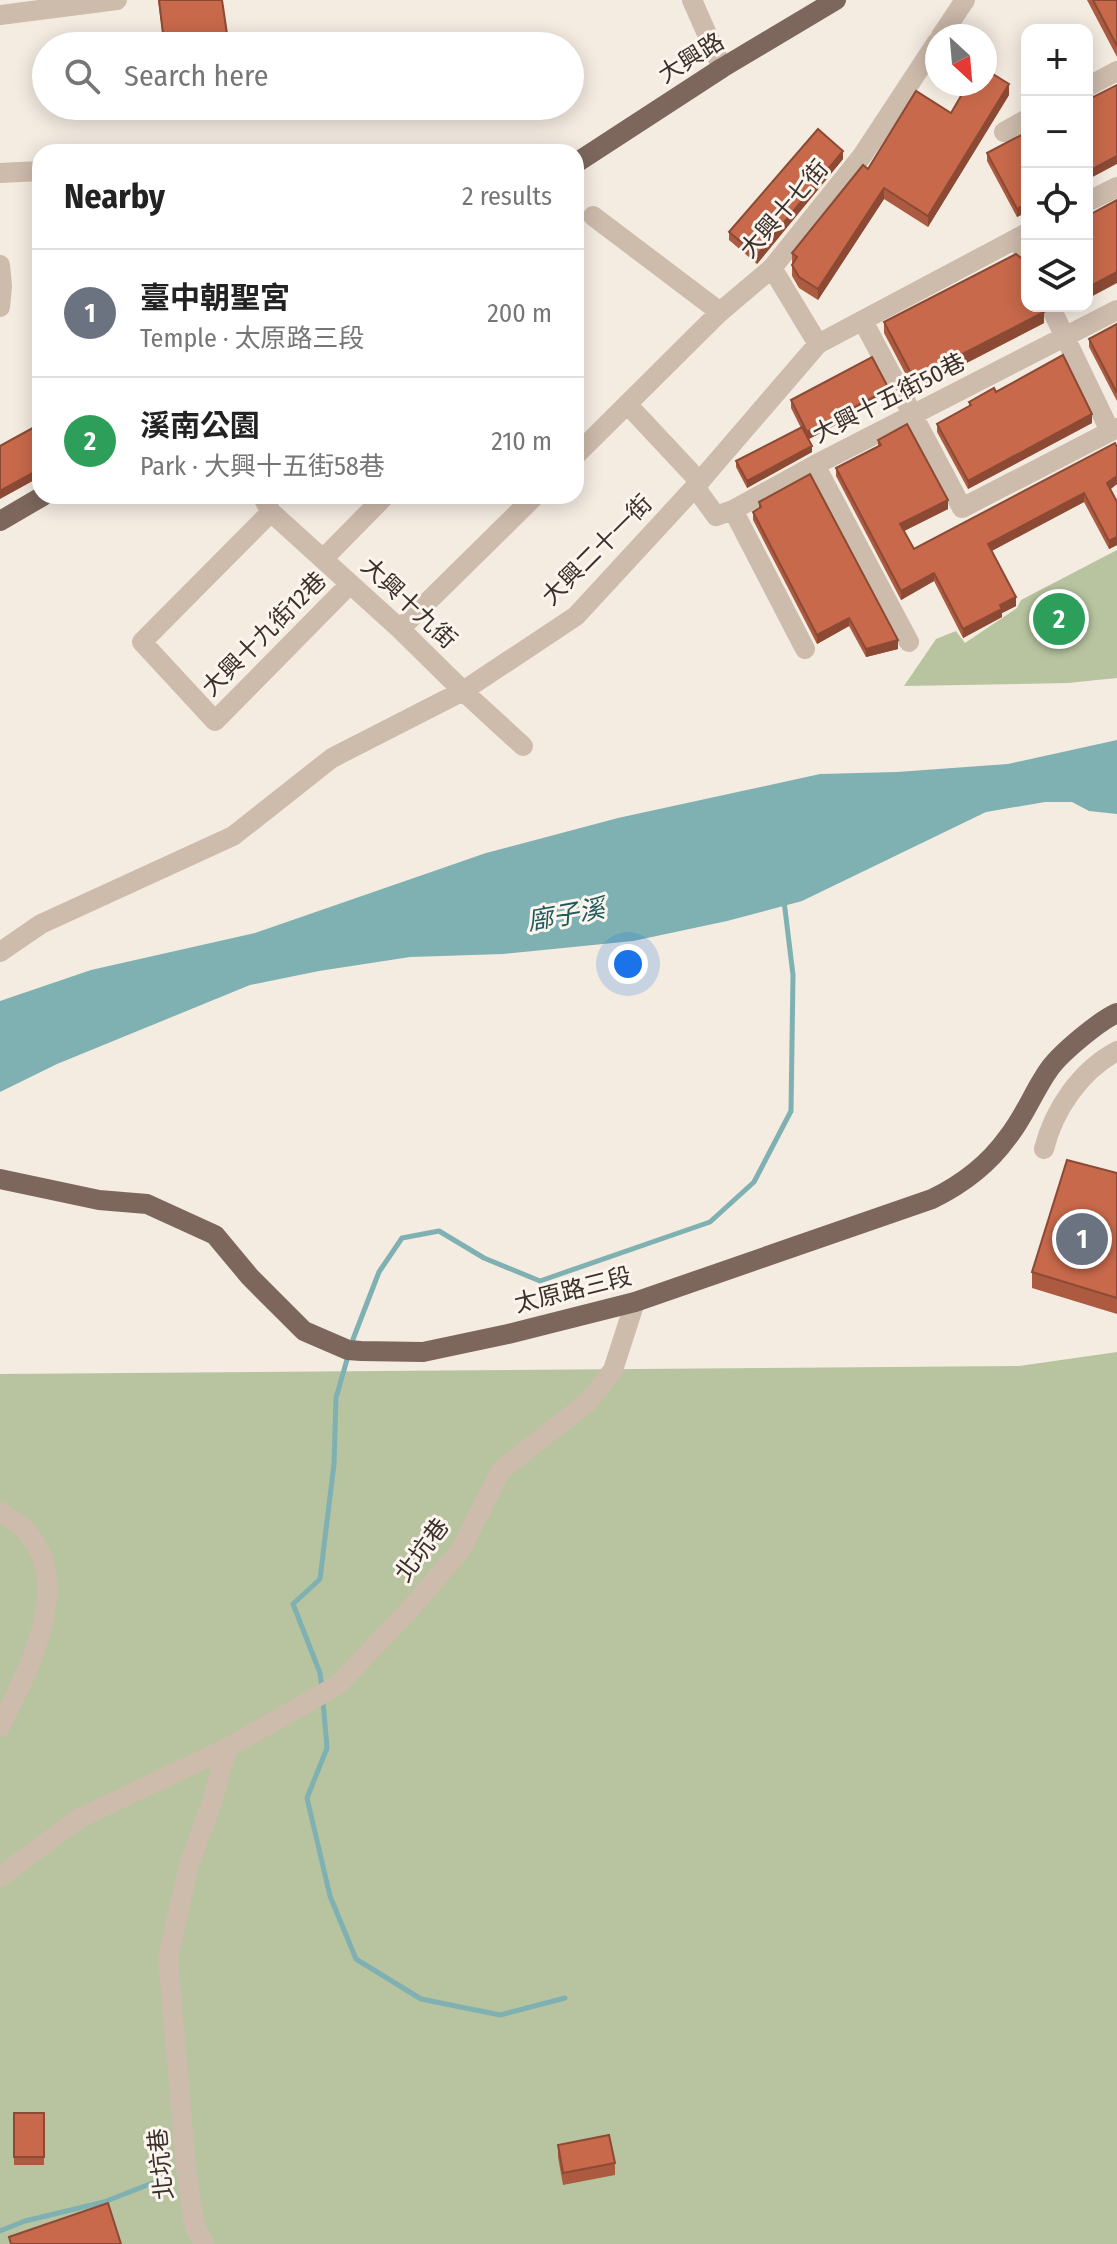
<!DOCTYPE html>
<meta charset="utf-8">
<style>
:root{--surface:#fff;--page:#f2f2f2;--text:#222;--muted:#767676;--line:#e0e0e0;--accent:#1f5a5e}
body{margin:0;font-family:"Fira Sans Condensed","Noto Sans TC",sans-serif;background:var(--page);color:var(--text)}
.controls{position:absolute;right:24px;top:24px;display:grid;overflow:hidden;border-radius:16px;box-shadow:0 4px 20px #0003}
.controls button{width:72px;height:72px;display:grid;place-items:center;padding:0;border:0;border-bottom:2px solid var(--line);background:var(--surface);color:var(--text);font:40px sans-serif}
.compass{position:absolute;left:925px;top:24px;width:72px;height:72px;border-radius:50%;background:var(--surface);box-shadow:0 4px 20px #0003;rotate:154deg}
.you{position:absolute;left:628px;top:964px;width:28px;height:28px;margin:-20px;border:6px solid #fff;border-radius:50%;background:#1a73e8;box-shadow:0 0 0 12px #1a73e833}
.badge{display:grid;place-items:center;width:52px;height:52px;border-radius:50%;background:var(--accent);color:#fff;font-size:26px;font-weight:700}
.pin{position:absolute;translate:-50% -50%;border:4px solid #fff;box-shadow:0 2px 8px #0006}
.list{margin:0;padding:0;list-style:none}
h2{display:flex;justify-content:space-between;align-items:center;height:104px;margin:0;padding:0 32px;font-size:34px}
h2 small{font-size:26px;font-weight:400;color:var(--muted)}
.list li{display:grid;grid-template-columns:52px 1fr auto;gap:24px;align-items:center;box-sizing:border-box;height:128px;padding:0 32px;border-top:2px solid var(--line)}
.list b{display:block;font-size:30px;white-space:nowrap}
.list p{margin:0;font-size:26px;white-space:nowrap;color:var(--muted)}
.list em{font-size:26px;font-style:normal;color:var(--muted)}
.icon{flex:none;width:44px;height:44px;fill:none;stroke:currentColor;stroke-width:2;stroke-linecap:round;stroke-linejoin:round}
.map{position:relative;flex:none;width:1117px;height:2244px;overflow:hidden}
.search{position:absolute;background:var(--surface);box-shadow:0 4px 20px #0003;left:32px;top:32px;width:552px;height:88px;display:flex;align-items:center;gap:20px;box-sizing:border-box;padding:0 28px;border-radius:44px;color:var(--muted);font-size:30px}
.panel{position:absolute;background:var(--surface);box-shadow:0 4px 20px #0003;left:32px;top:144px;width:552px;height:360px;border-radius:24px}
.map>svg:first-child{display:block}
</style>
<div class="map">
<svg width="1117" height="2244" viewBox="0 0 1117 2244">
<rect width="100%" height="100%" fill="#f4ebe1"/>
<path fill="#b8c4a0" d="M1117,550V678L1068,683L904,686L936,639L956,631L965,643L1017,608L1021,600Z
M1117,1352V2244H0V1374L1019,1366Z"/>
<path fill="#7fb0b2" d="M1117,740V814L1089,811L1072,802H1045L986,812L802,901L727,921L633,941L503,954L410,957L319,971L250,985L57,1064L0,1092V1001L91,970L255,933L486,853L618,818L820,774L897,772L1008,764Z"/>
<g fill="none" stroke-linecap="round" stroke-linejoin="round">
<path stroke="#7fb0b2" stroke-width="5" d="M350,1347L379,1272L402,1238L439,1231L484,1258L540,1281L710,1222L754,1182L791,1111L793,975L784,901
M322,1687L320,1673L293,1604L320,1579L334,1464L336,1398L348,1356
M323,1701L327,1748L307,1798L330,1896L356,1959L421,1999L500,2015L565,1998
M0,2231L25,2221L104,2202L155,2182"/>
<path stroke="#cdbbac" stroke-width="20" d="M692,0L722,68
M0,15L117,0
M941,36L965,0
M1087,87L1117,71
M1004,132L1027,119
M0,173L40,171
M1087,202L1117,187
M593,216L720,312
M1017,238L1027,259
M0,265L2,286L0,307
M772,268L818,344
M1050,306L1110,431
M863,321L962,508L1117,428
M627,404L700,482
M576,455L720,312L772,268L862,156L937,42
M815,465L909,642
M695,487L716,516L733,510L815,465L1117,310
M262,496L271,512L400,629L463,691L523,746
M733,510L805,649
M271,512L142,642L215,721L350,584
M323,559L385,496
M400,629L535,496
M0,952L41,924L233,836L332,758L463,691L576,616L695,487L818,344L1027,233
M1044,1149C1054,1109 1081,1070 1117,1051
M0,1512C7,1517 15,1521 21,1526C79,1579 27,1672 0,1727
M0,1877L78,1819L227,1748L338,1685L409,1610L460,1551L501,1470L588,1402L613,1370L635,1302
M204,2244L194,2224L186,2168L168,1958L189,1865L212,1802L227,1748"/>
<path stroke="#7d675c" stroke-width="20" d="M576,163L722,68L836,0
M0,521L43,496
M0,1179L99,1200L147,1204L215,1235L250,1277L304,1331L348,1350L361,1351L423,1352L508,1334L635,1302L932,1199C963,1184 988,1165 1008,1137C1025,1116 1034,1090 1050,1068C1062,1052 1099,1021 1117,1013"/>
</g>
<path fill="#ac5a40" d="M158,0L227,34V42L199,46H164Z
M1087,0H1117V57Z
M1009,95L928,227L884,199L818,300L799,288L792,276V253L868,169L951,113Z
M1027,132V212L1017,217L987,161V153Z
M843,159L757,264L729,240V232Z
M1025,261L1044,323L914,390L884,333V322Z
M1117,324V401L1089,347V339Z
M889,397L809,439L812,452L747,488L736,467V461L801,428L791,408V400Z
M969,402L1092,423L968,489L937,432V424L969,406Z
M878,440L948,509L904,531L914,549L1115,443L1117,484L1110,489L1117,502V545L1109,549L1084,502L991,551L1016,606L1002,613V617L963,638L934,581L901,600L836,476V468L878,446Z
M759,502L898,649L866,657L849,626L817,644L753,520V512L759,509Z
M1117,1173V1314L1032,1288V1272Z
M14,2113H44V2165H14Z
M558,2145L615,2163V2175L563,2185L558,2157Z"/>
<path fill="#8c4a34" d="M1009,84V95L928,227V216Z
M843,151V159L757,264V255Z
M1117,156V164L1087,180V172Z
M884,188V199L818,300V289Z
M1027,203V212L1017,217V209Z
M1117,272V283L1087,299V288Z
M1044,312V323L914,390V379Z
M889,389V397L807,440V432Z
M1092,414V423L968,489V481Z
M812,446V452L747,488V481Z
M40,469V477L0,499V491Z
M1117,476V484L1107,492V483Z
M1084,493V502L988,553V544Z
M948,500V509L900,533V524Z
M1117,537V545L1109,549V541Z
M934,573V581L901,600V591Z
M1016,597V606L1002,613V617L963,638V629L1000,605Z
M849,618V626L817,644V635Z
M898,640V649L866,657V649Z"/>
<path fill="#c8694b" stroke="#8c4a34" stroke-width="2" d="M159,0H222L227,34L164,42Z
M1093,0H1117V46Z
M985,69L1009,84L928,216L884,188L818,289L799,277L792,265L797,257L792,253L863,165L868,169L916,91L951,113L968,84H985Z
M1117,85V156L1087,172V100Z
M818,129L843,151L757,255L729,232Z
M1027,132V203L1017,209L987,153Z
M1117,200V272L1087,288V216Z
M1016,254L1025,261L1027,260V306H1041L1044,312L914,379L884,322Z
M1117,324V393L1089,339Z
M1063,355L1092,414L968,481L937,424L971,405L969,402L994,388L996,392Z
M872,357L889,389L807,432L791,400Z
M40,424V469L0,491V446Z
M907,424L948,500L900,524L914,549L1115,443L1117,447V476L1107,483L1117,502V537L1109,541L1084,493L988,544L1016,597L1000,605L1002,609L963,629L934,573L901,591L836,468L881,445L878,440Z
M802,427L812,446L747,481L736,461Z
M810,474L898,640L866,649L849,618L817,635L753,512L761,507L759,502Z
M1067,1160L1117,1173V1298L1032,1272Z
M14,2113H44V2157H14Z
M609,2135L615,2163L563,2173L558,2145Z
M108,2203L121,2244H11L9,2237Z"/>
<g text-anchor="middle" dominant-baseline="central" stroke-width="6" stroke-linejoin="round" paint-order="stroke">
<g font-size="24" fill="#3b302b" stroke="#fbf5ee">
<text transform="translate(691 58) rotate(-32)">大興路</text>
<text transform="translate(784 209) rotate(-49)">大興十七街</text>
<text transform="translate(889 398) rotate(-27)">大興十五街50巷</text>
<text transform="translate(597 550) rotate(-45)">大興二十一街</text>
<text transform="translate(409 603) rotate(43)">大興十九街</text>
<text transform="translate(264 634) rotate(-45)">大興十九街12巷</text>
<text transform="translate(573 1290) rotate(-14)">太原路三段</text>
<text transform="translate(422 1550) rotate(-53)">北坑巷</text>
<text transform="translate(161 2164) rotate(-96)">北坑巷</text>
</g>
<g font-size="26" font-style="italic" fill="#1f5a5e" stroke="#fbf5ee">
<text transform="translate(566 915) rotate(-10)">廍子溪</text>
</g>
</g>
</svg>
<div class="controls">
<button>+</button>
<button>−</button>
<button><svg class="icon" aria-label="locate" viewBox="0 0 24 24"><circle cx="12" cy="12" r="6"/><path d="M12 2v4M12 18v4M2 12h4M18 12h4"/></svg></button>
<button><svg class="icon" aria-label="layers" viewBox="0 0 24 24"><path d="M12 4l9 5-9 5-9-5zM3 14l9 5 9-5"/></svg></button>
</div>
<svg class="compass" viewBox="-18 -18 36 36"><path d="M0-13l5 13h-10z" fill="#e53935"/><path d="M0 13l5-13h-10z" fill="#767676"/></svg>
<div class="you"></div>
<div class="pin badge" style="left:1082px;top:1239px;background:#6b7280">1</div>
<div class="pin badge" style="left:1059px;top:619px;background:#2e9e5b">2</div>
<div class="search"><svg class="icon" aria-label="search" viewBox="0 0 24 24"><circle cx="10" cy="10" r="6"/><path d="M15 15l6 6"/></svg>Search here</div>
<section class="panel">
<h2>Nearby<small>2 results</small></h2>
<ul class="list">
<li><span class="badge" style="background:#6b7280">1</span><div><b>臺中朝聖宮</b><p>Temple · 太原路三段</p></div><em>200 m</em></li>
<li><span class="badge" style="background:#2e9e5b">2</span><div><b>溪南公園</b><p>Park · 大興十五街58巷</p></div><em>210 m</em></li>
</ul>
</section>
</div>
